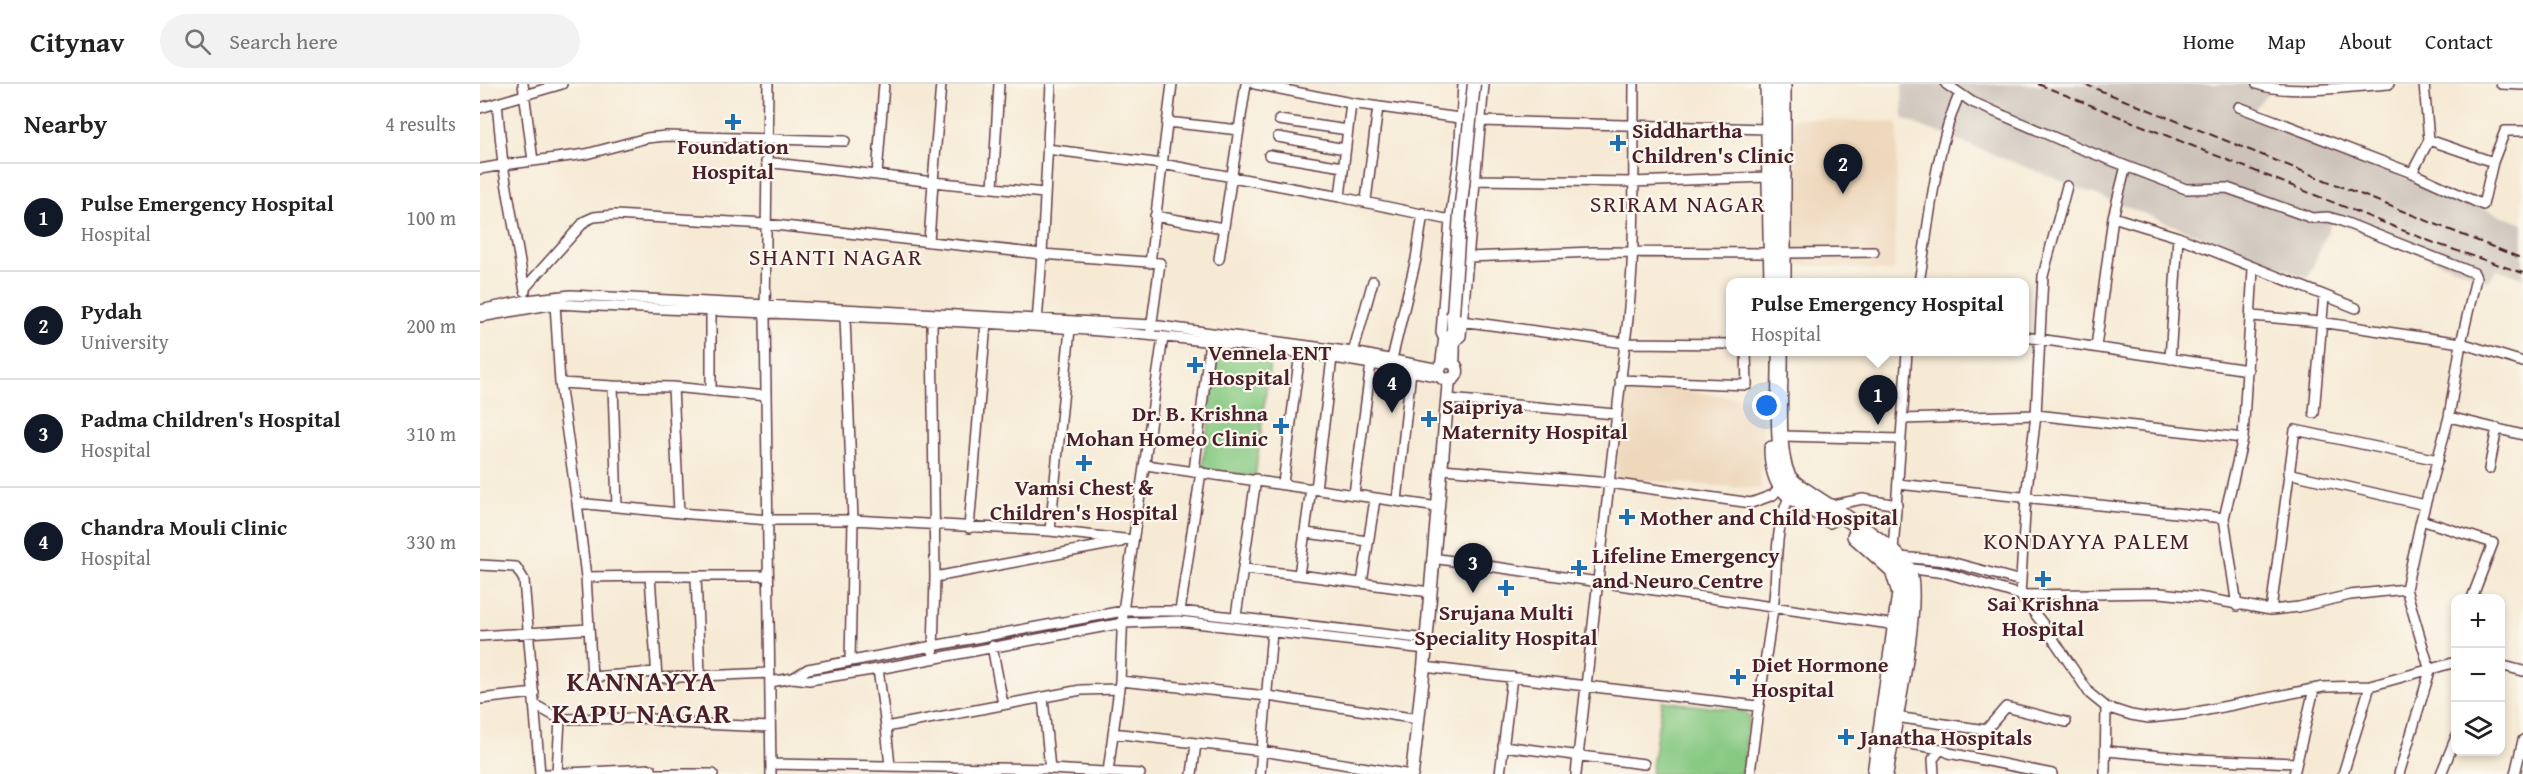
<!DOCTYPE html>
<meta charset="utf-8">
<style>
:root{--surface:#fff;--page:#f2f2f2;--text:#222;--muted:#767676;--line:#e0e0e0;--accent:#111827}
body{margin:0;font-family:"Gentium Book Plus",serif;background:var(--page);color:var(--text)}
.controls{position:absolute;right:18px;bottom:18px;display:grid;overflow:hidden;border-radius:12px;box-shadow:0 3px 9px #0003}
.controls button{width:54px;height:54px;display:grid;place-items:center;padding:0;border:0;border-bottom:2px solid var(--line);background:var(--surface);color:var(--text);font:30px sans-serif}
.you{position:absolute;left:1287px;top:322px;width:21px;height:21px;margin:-15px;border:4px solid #fff;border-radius:50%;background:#1a73e8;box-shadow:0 0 0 9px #1a73e833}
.badge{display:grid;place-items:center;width:39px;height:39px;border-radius:50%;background:var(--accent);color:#fff;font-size:20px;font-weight:700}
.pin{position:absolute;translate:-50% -50px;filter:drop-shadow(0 2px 3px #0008)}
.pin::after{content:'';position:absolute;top:32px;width:21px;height:18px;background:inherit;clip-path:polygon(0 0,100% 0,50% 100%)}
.popup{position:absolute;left:1246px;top:194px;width:303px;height:78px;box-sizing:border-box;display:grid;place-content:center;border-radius:12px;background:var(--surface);filter:drop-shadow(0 2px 4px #0005);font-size:20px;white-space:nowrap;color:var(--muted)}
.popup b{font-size:22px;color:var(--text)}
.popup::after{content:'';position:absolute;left:50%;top:100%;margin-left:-12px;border:12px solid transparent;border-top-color:var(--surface)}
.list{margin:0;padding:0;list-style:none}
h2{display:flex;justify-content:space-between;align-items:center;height:78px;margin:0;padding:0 24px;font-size:26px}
h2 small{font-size:20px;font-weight:400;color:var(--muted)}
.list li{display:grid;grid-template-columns:39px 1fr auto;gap:18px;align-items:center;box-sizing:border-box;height:108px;padding:0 24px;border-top:2px solid var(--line)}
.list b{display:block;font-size:22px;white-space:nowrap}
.list p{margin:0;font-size:20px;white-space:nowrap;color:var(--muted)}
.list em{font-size:20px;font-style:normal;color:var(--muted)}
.icon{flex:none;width:33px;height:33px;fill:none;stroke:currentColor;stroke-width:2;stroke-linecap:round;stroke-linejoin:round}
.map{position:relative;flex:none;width:2043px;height:690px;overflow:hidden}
header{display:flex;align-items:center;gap:36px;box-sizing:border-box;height:84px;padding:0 30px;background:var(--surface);border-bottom:2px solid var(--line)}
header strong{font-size:28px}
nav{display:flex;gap:33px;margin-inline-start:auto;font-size:21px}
.search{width:420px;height:54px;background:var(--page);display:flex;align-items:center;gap:15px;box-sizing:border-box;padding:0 21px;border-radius:33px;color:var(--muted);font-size:22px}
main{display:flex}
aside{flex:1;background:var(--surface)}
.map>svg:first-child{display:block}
</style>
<header>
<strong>Citynav</strong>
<div class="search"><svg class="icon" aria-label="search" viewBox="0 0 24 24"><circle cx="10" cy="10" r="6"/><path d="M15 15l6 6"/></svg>Search here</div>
<nav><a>Home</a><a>Map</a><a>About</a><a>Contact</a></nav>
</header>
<main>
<aside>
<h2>Nearby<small>4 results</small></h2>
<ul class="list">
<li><span class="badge">1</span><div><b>Pulse Emergency Hospital</b><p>Hospital</p></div><em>100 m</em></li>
<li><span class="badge">2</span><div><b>Pydah</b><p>University</p></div><em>200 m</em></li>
<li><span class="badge">3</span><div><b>Padma Children's Hospital</b><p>Hospital</p></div><em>310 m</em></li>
<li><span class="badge">4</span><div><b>Chandra Mouli Clinic</b><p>Hospital</p></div><em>330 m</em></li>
</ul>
</aside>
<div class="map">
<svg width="2043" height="690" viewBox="0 0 2043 690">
<rect width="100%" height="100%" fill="#fbf7ec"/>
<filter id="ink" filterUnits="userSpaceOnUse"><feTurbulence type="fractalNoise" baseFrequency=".0167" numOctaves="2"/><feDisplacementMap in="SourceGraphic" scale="12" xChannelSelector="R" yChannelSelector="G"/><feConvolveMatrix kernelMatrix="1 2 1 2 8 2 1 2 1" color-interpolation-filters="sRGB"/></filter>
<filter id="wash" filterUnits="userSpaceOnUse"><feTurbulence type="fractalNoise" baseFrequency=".008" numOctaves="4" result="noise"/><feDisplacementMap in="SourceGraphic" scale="24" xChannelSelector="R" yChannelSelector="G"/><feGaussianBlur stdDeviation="1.35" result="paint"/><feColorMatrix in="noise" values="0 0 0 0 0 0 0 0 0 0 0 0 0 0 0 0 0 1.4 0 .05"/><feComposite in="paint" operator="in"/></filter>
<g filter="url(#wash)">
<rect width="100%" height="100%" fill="#f6ead5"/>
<path fill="#eed7bb" d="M1313,34L1418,39L1414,187L1309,180Z
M1143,299L1284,317L1280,405L1135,394Z"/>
<path fill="#ccc2b9" d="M1422,0H1776L1788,9L1769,31L2043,140V194L2016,185L2009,197L1852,137L1828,194L1423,35Z"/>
<path fill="#87c982" stroke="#687456" stroke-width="1.5" d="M738,270L790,277L775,393L722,386Z
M1182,617L1263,627L1269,632L1262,690H1171Z"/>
</g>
<g filter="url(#ink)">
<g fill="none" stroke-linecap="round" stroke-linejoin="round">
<g stroke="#643d44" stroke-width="12">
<path id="minor" d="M43,0L53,77
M82,0L17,19L23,81L106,70L167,54L186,52L365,57
M288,0L285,231L291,690
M404,0L397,91L453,98L449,158
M461,0L453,98L513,104
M519,0L513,104L564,109
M571,0L562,170L680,179L671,245
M775,0L871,19
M1154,0C1153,87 1157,173 1145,259L1251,260
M1285,0L1289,198
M1466,0L1492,18L1599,64L1706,105L1747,104L1832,134L1848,133L1859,136L1994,189L1996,194L1981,259L1840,238L1772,232
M1777,0C1806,12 1876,2 1909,0
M2021,0L2043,1
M1759,23L1932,89L2003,121L2013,78L1949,56
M0,24L17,19
M799,36L868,46
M687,38L759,46
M798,53L865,65
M567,65L682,80L860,113
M789,71L863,83
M286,78L397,91
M2013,78L2025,47H2043
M0,85L23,81L45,207
M1932,89L1949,56L1944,0
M994,96L1152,98L1287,93
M1587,102L1563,192L1556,331L1546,413L1540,511L1563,540L1610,610L1626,623L1651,631L1669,634L1707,630L1843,603L1890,602L1976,578
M886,116L898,23
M675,132L743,144
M1633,133L1698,153L1876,224
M970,136L860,113L871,19L1001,37L1286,45
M1306,169L1394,168
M987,173L1114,168L1288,169
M739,175L766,0
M670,179L692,0
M1306,198V0
M1439,198C1450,137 1454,68 1479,11
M45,204L105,137L114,133L135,131L285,140L562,170L557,239
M75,220L80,299
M0,226L47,216L91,211L672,241L873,268L959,285
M0,233L75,220C371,235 670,234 961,293
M365,233L373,436L370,577
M452,237L455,493L453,568
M981,237L1145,259L1096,690
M590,245L570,447L653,456
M1545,253L1768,286
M965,257L961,249L970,136L979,75L983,0
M976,257L981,252L1004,0
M1616,263L1633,133L1646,82
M872,272L893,197
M1690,275L1698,153
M911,279L936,175L943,129
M1140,296L1267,301L1266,268
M231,307V228
M286,312L193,303L199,429L289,436H373L570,447
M968,315L1135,330
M1834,329L1844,212
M1969,333L1981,259L2043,278
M1422,335L1556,331L1763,354
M1302,352L1421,355
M666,381L958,423
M962,385L1130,399L1271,419L1293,411L1303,399
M2009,385L2017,344
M714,387L730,257
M1808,389L1945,421
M803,399L820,269
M1418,400L1744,434
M831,404L819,491L950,508
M836,405L852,274
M874,410L891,280
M917,417L931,287
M97,419L80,299L133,302
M1347,422L1383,415L1417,421
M137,423L133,302L193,303
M1941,436L2013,459L1992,514
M489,444L506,239
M826,449L888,457
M1413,467L1427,268
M1419,473L1467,477L1541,497
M952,474L1417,541
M0,481L36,483L44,496L60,690
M1425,484L1466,489L1540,511L1680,509L1718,513L1791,526L1819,523L1870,511L1926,505L1950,587L1919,690
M764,485L819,491
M170,492L106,493L112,593L176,588
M288,492H170L177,594L290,589
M106,493L97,419L199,429
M216,493L220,591
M455,493L641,458
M882,499L895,415
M1926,505L1941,436L1969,333L2043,351
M1757,522L1744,434L1763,354L1773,185
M1791,526L1815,346L1958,376
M700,527L721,388
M756,532L776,395
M0,552L108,545
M512,562L523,620
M2020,581L2043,587
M944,583L1277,622
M398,585L406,643L601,606L639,605
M313,594L328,585L643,527H700L947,555
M640,597L788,612L938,635
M290,598L313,594L329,596L398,585L643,539L698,537L946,565
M563,614L570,685L660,690
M0,615L54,609
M55,621L80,635
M1415,633L1506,646L1526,623L1586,638
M406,643L410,682
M633,649L782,667L925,690
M1411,657L1461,665
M1023,662L1164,680
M1627,667L1714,675L1816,679
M291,680L570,685
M628,688L640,597L643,527L683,253
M77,689L80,635L165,634L196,639L290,643
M66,690L171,685V690H233
M712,690L716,660
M780,690L792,547
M1020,690L1032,593
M1270,690C1276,634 1285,580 1293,525C1298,487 1293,446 1310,411
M1454,690L1453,675L1461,665L1469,669L1572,690
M1625,690L1626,623
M1814,690L1834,605
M1863,690L1890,602
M1961,690L1976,653
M2035,690L2043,656"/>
</g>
<g stroke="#643d44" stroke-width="15">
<path id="major" d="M959 287a9 9 0 1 1 18 0a9 9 0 1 1-18 0Z
M973,279C975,262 972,248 973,230
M962,280L965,257L972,249
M932,690L944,583L969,295"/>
</g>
<g stroke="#643d44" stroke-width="18">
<path id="highway" d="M1295,0L1297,198
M1300,268C1301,297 1295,366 1307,390C1311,400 1323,405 1331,411C1353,426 1418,464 1428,486C1441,517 1411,650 1405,690
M1292,365C1293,414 1315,412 1350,436
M1375,452L1413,486L1420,509L1395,690"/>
</g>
<use href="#minor" stroke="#fff" stroke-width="9"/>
<use href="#major" stroke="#fff" stroke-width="12"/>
<use href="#highway" stroke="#fff" stroke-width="15"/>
<path stroke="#4a1f2b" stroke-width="2" stroke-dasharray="9 4.5" stroke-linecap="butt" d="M1558,0L1957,160L2043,189
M1604,0L2043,175"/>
<g stroke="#643d44" stroke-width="15" stroke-linecap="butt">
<path id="major-bridge" d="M973,230L980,129L994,0"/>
</g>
<use href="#major-bridge" stroke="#fff" stroke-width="12"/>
</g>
</g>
<g fill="#1f6fb2" stroke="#fbf7ec" stroke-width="2">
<path d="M250 29h6v6h6v6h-6v6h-6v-6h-6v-6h6z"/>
<path d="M1135 50h6v6h6v6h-6v6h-6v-6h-6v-6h6z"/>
<path d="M712 272h6v6h6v6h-6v6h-6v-6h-6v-6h6z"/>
<path d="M946 326h6v6h6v6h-6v6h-6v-6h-6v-6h6z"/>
<path d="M798 333h6v6h6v6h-6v6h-6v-6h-6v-6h6z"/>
<path d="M601 370h6v6h6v6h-6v6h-6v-6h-6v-6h6z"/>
<path d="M1144 424h6v6h6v6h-6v6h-6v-6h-6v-6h6z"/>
<path d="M1096 475h6v6h6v6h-6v6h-6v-6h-6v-6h6z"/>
<path d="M1560 486h6v6h6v6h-6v6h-6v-6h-6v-6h6z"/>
<path d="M1023 495h6v6h6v6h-6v6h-6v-6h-6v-6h6z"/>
<path d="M1255 584h6v6h6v6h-6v6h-6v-6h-6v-6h6z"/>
<path d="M1363 644h6v6h6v6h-6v6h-6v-6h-6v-6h6z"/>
</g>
<g text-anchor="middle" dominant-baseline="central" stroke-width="4.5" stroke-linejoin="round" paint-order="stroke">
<g font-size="22" font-weight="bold" fill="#4a1f2b" stroke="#fbf7ec" text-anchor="start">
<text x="1152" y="46">Siddhartha<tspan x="1152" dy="25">Children's Clinic</tspan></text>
<text x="253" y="62" text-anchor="middle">Foundation<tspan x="253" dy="25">Hospital</tspan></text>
<text x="728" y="268">Vennela ENT<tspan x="728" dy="25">Hospital</tspan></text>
<text x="962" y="322">Saipriya<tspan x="962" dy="25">Maternity Hospital</tspan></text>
<text x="788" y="329" text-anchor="end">Dr. B. Krishna<tspan x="788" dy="25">Mohan Homeo Clinic</tspan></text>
<text x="604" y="403" text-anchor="middle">Vamsi Chest &amp;<tspan x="604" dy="25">Children's Hospital</tspan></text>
<text x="1160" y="433">Mother and Child Hospital</text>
<text x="1112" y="471">Lifeline Emergency<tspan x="1112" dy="25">and Neuro Centre</tspan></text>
<text x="1563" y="519" text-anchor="middle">Sai Krishna<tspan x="1563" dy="25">Hospital</tspan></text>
<text x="1026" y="528" text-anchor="middle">Srujana Multi<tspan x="1026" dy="25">Speciality Hospital</tspan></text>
<text x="1272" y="580">Diet Hormone<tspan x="1272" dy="25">Hospital</tspan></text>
<text x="1380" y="653">Janatha Hospitals</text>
</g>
<g font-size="24" letter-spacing="1.5" fill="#4a1f2b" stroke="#fbf7ec">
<text x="1198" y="119">SRIRAM NAGAR</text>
<text x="356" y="172">SHANTI NAGAR</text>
<text x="1607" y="456">KONDAYYA PALEM</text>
</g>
<g font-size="28" font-weight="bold" letter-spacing="1.5" fill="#4a1f2b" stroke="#fbf7ec">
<text x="162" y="596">KANNAYYA<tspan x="162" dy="32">KAPU NAGAR</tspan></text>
</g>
</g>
</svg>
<div class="controls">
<button>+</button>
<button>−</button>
<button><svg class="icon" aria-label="layers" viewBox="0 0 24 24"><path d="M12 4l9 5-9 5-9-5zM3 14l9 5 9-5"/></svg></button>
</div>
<div class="you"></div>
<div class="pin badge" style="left:1398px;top:341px">1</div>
<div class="popup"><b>Pulse Emergency Hospital</b>Hospital</div>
<div class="pin badge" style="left:1363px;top:110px">2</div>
<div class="pin badge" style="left:993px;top:509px">3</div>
<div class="pin badge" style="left:912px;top:329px">4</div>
</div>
</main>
